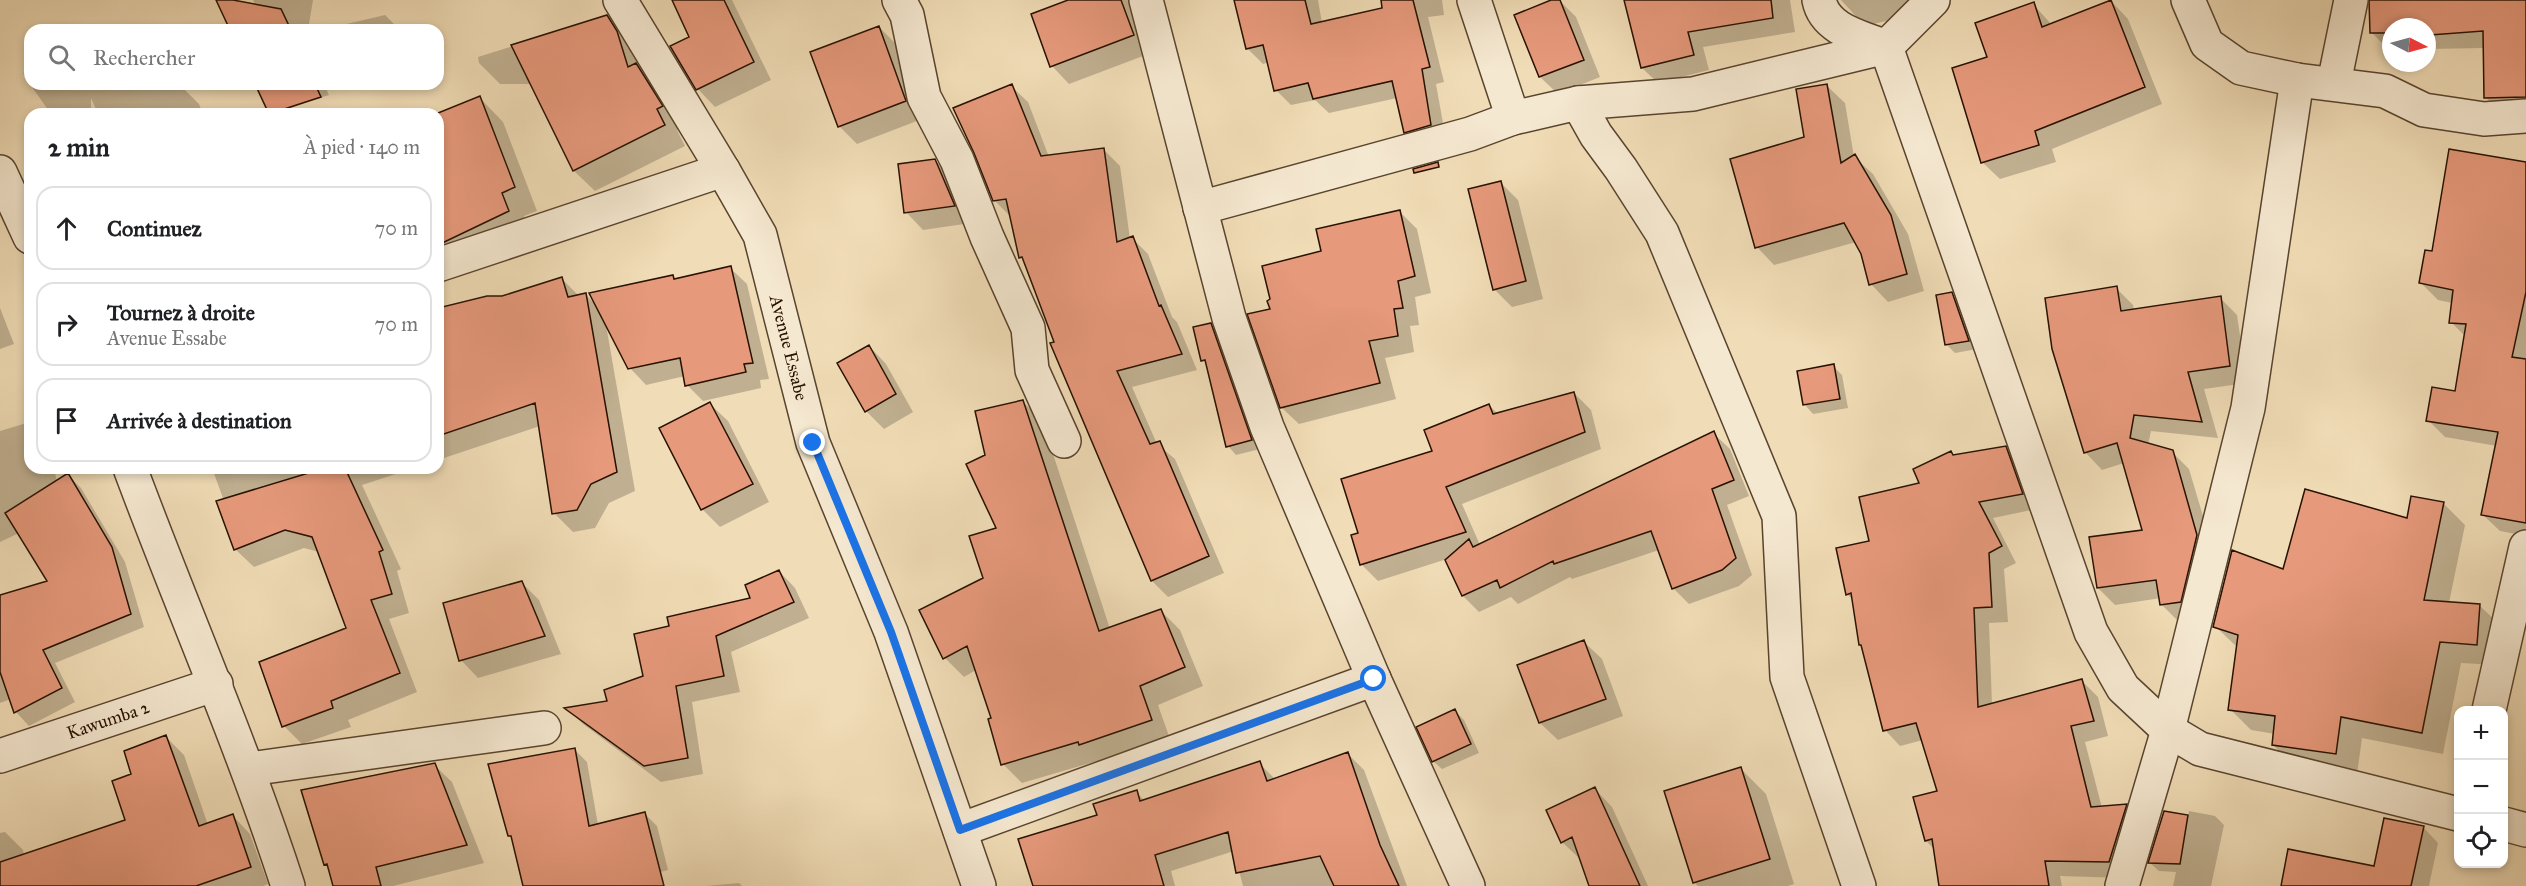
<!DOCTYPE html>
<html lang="fr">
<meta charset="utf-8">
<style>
:root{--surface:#fff;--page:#f2f2f2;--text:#202124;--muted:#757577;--line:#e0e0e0}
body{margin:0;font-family:"IM FELL Great Primer",serif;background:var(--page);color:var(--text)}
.controls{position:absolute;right:18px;bottom:18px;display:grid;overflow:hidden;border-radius:12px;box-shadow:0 3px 9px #0003}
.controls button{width:54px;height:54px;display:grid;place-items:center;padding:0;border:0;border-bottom:2px solid var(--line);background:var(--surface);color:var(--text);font:30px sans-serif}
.compass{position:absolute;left:2382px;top:18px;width:54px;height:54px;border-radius:50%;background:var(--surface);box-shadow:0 3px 9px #0003;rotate:96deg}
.stop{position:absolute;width:18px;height:18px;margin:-14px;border:4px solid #1a73e8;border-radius:50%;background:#fff}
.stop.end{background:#1a73e8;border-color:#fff;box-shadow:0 2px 6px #0008}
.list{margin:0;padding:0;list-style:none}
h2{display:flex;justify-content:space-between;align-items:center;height:78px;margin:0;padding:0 24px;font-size:26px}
h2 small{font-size:20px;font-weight:400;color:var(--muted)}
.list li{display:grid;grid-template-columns:39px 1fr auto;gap:18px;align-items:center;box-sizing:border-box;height:84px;margin:0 12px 12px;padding:0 12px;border:2px solid var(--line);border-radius:18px}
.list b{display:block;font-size:22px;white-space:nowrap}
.list p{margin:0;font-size:20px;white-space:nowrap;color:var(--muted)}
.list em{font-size:20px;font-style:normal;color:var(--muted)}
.icon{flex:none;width:33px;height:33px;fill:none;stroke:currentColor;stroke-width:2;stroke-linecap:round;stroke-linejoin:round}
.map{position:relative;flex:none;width:2526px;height:886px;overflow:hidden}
.search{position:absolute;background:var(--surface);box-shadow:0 3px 9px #0003;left:24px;top:24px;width:420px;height:66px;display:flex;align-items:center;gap:15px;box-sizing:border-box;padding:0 21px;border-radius:18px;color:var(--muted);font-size:22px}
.panel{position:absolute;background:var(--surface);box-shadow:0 3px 9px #0003;left:24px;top:108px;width:420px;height:366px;border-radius:18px}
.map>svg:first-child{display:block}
</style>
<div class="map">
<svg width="2526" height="886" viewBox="0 0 2526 886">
<rect width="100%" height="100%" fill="#f0dcb6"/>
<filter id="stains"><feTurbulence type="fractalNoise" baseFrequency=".00333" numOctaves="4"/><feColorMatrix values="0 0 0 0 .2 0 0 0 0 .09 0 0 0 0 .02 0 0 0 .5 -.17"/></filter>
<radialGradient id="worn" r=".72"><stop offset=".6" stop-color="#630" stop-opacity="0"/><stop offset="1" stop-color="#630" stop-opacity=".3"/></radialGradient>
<path fill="#0003" d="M218,0L256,6L253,0H313L308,30H232Z
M673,0H732L771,80L715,107L698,89L691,37Z
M1072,0H1130L1151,53L1069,84L1052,66Z
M1236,0H1318L1322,23L1383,10L1382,0H1442L1444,15L1428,17L1444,82L1436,84L1446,140L1421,147L1405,132L1397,98L1329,113L1315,100L1291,105L1276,90L1269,62L1263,64L1248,49Z
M1555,0H1559L1576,17L1600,77L1558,94L1540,77L1516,16Z
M1626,0H1790L1795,32L1703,47L1709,70L1658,83L1642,68Z
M1841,0H1947L1942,8L1865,26Z
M2371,0H2526V113H2502L2485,97L2484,48L2427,49V27H2391V49L2387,48L2371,32Z
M2111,1L2128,19L2162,104L2052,149L2056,162L2000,179L1982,162L1989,58L2033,4L2052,25Z
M385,15L400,30H321Z
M607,17L628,38L637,53L643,72L657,86L682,127L677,130L685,146L595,191L574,171L531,84H500L479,63L478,57Z
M879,27L897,45L922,119L857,144L839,126Z
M30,70V83L23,73Z
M30,84H179L199,104L203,114H98L91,98V114H51Z
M257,84H324L329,95L278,111Z
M1011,86L1028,102L1049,157L1104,150L1120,166L1130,239L1132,238L1148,254L1172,317L1177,322L1197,370L1132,387L1157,444L1175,459L1224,573L1168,597L1152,581L1052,344L1056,343L1025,262L1021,257L1010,216L994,200Z
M1827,86L1845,103L1854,157L1873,174L1908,234L1924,291L1888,302L1871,284L1862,253L1856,242L1774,265L1757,247Z
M480,98L503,122L537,211L524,216L531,235L438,280V114Z
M935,160L952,178L971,223L923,230L906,212Z
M2526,172V536L2500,531L2482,514L2497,446L2445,437L2428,420L2456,393L2465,336L2451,322L2453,303L2438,300L2421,283L2433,253Z
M1500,182L1518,200L1543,299L1512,307L1494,289Z
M1400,212L1417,229L1431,293L1415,297L1419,325L1410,326L1414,352L1385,358L1396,399L1299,424L1281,407L1272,310L1323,252Z
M730,268L747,284L769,379L760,380L761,388L703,401L687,385L685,376L646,385L630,368L606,325L635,491L609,503L595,528L573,532L554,513L540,426L438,460V309L502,298L562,279L579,296L586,295L597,306L673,277L676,280Z
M2116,288L2133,305L2134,310L2220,298L2237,315L2247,383L2204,389L2218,438L2151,431L2148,445L2172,452L2189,469L2214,553L2178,621L2161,604V598L2115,605L2098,588L2144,531L2124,463L2102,470L2085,452Z
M1952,294L1961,303L1977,349L1955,353L1946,344Z
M0,308L14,344L0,349Z
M1210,324L1219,333L1260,449L1236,455L1228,446L1208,365L1203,360Z
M869,346L886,364L913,412L884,429L866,411Z
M1833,366L1842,375L1848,408L1813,414L1805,405Z
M1574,393L1591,410L1601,449L1462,504L1480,545L1713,433L1730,449L1749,496L1727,505L1752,575L1739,586L1689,604L1673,588L1659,550L1572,579L1570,577L1518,604L1511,597L1479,612L1463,596L1447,559L1378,581L1361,564L1360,534L1434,452L1489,405L1498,414Z
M1022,401L1042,420L1110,629L1161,611L1180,630L1203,686L1158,705L1170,739L1099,763L1097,761L1022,783L1003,764L993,719L976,670L964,677L945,658L985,578L998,528L987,456Z
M710,404L728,421L769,502L720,527L702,509L661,429Z
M30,422V468H54L57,482L68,475L81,488L125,562L144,627L55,663L75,702L29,726L16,712L11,699L0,703V596L50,582L19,533L0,542V431Z
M2005,448L2021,463L2037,509L1993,518L2016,563L2004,569L2008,622L1989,623L1992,705L2082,681L2098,697L2108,736L2085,742L2102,808L2126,805L2142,821L2125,878L2060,876L2062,886H1940L1935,850L1926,841L1939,792L1923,740L1900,746L1885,730L1864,648L1860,644L1853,600L1847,594L1871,542L1951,453L1954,456Z
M212,468H414L362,485L401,569L397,571L409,613L389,619L417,692L348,720L351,727L302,744L284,726L348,629L319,552L304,548L254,567L235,549L224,501Z
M2443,503L2465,525L2449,603L2479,605L2501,626L2497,665L2461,663L2443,754L2362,738L2357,774L2295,766L2273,745L2275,734L2251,730L2230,709L2238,648L2215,626L2284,571Z
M779,571L795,588L809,618L731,652L740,692L692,702L703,774L661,782L583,724L568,709L609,702L645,677L670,627L753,599Z
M521,582L539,600L561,654L478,678L461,660Z
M1584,642L1602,659L1623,716L1558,740L1540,723L1519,666Z
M1455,711L1464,720L1479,753L1442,769L1433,761Z
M166,737L184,755L208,825L233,816L250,834L268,884L263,886H0V833L5,832L23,850L24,855L127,821L133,775Z
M575,750L587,762L598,825L645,814L657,826L668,870L607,886H524L514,840L510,836Z
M1347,753L1364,770L1407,886H1243L1234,851L1171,871L1175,886H1034L1099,816L1136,792L1145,801L1259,763L1275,779Z
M434,765L452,782L484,863L393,886H335L330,870L325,864Z
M1741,769L1766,794L1794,884L1788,886H1698L1694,882Z
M1595,789L1612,807L1648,886H1590L1580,859L1562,842Z
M2189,811L2215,816L2224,825L2211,886H2173L2176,872L2159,871L2150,863L2165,812L2188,817Z
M2423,827L2438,843L2429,886H2282L2374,870Z
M739,883L742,886H706Z"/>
<path fill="#e6997b" stroke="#271101" stroke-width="1.5" d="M216,0H233L281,9L291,30H230Z
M672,0H724L754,62L696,90L670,46L689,37Z
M1068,0H1121L1134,35L1050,67L1031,14Z
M1234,0H1305L1311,24L1382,8L1381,0H1413L1430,67L1422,69L1431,125L1404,133L1392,81L1313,99L1308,83L1274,91L1263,45L1246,49Z
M1551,0H1560L1584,60L1539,77L1514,15Z
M1624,0H1771L1773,18L1688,32L1694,55L1641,68Z
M2111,0L2145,87L2035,131L2039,145L1981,163L1952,68L1987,57L1975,23L2034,2L2042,27Z
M2369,0H2526V97L2484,98L2483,31L2430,35L2427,33V27H2391V33H2370Z
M607,15L617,31L628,67L636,63L663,106L657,109L665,125L573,171L511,45Z
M879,26L906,101L838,127L810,52Z
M255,84H315L321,97L269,114Z
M1012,84L1041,156L1104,148L1117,242L1133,236L1159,306L1161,305L1182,354L1117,371L1150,444L1160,441L1209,556L1151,581L1050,343L1054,342L1022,257L1019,258L1006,199L993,201L974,153L953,108Z
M1827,84L1841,163L1855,154L1891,215L1907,274L1869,285L1861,254L1844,223L1755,248L1730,159L1804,137L1796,89Z
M480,96L515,187L502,193L509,211L438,245V113Z
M2449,149L2526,162V292L2512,357L2526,359V523L2481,515L2498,432L2426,421L2432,387L2455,391L2466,324L2449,323L2453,290L2419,283L2425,250L2432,251Z
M935,159L955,206L904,213L898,164Z
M1438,162L1439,167L1414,173L1413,169Z
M1501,181L1526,281L1493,290L1468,189Z
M1400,210L1415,276L1398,281L1403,308L1394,309L1398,336L1369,341L1380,383L1280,408L1247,314L1270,309L1267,301L1270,299L1262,266L1321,251L1316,229Z
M731,266L753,363L744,364L746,372L685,386L680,358L628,369L589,293L673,275L674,279Z
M562,277L568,297L586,293L617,472L591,484L577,510L552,514L535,403L438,436V308L487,296H502Z
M2117,286L2121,311L2221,296L2230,366L2188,372L2202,422L2134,415L2130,438L2173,450L2197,535L2181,602L2160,605L2156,580L2097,588L2089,537L2142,530L2117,443L2084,453L2052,349L2045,298Z
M1952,292L1969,341L1945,345L1936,295Z
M1211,323L1252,440L1226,447L1205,360L1201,361L1193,327Z
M869,345L896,394L865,412L837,363Z
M1834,364L1840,399L1803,405L1797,371Z
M1574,392L1585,432L1446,487L1466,532L1360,565L1351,535L1358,533L1341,479L1432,451L1424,430L1489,404L1493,414Z
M1023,400L1099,631L1161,609L1185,667L1140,686L1152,720L1079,745L1078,742L1001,765L988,719L991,718L967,646L943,659L919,610L983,578L969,536L996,528L966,464L985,455L975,411Z
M710,402L753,484L701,510L659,428Z
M1714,431L1734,480L1712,489L1736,558L1722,570L1672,589L1651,531L1554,564L1553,561L1500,588L1497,580L1462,596L1445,560L1469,539L1473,547Z
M2006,446L2023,494L1979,502L2002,546L1989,553L1992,607L1974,608L1978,707L2082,679L2094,721L2071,726L2091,807L2127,804L2109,862L2045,861L2049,886H1939L1932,839L1925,841L1913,797L1937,791L1916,723L1883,731L1861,645H1859L1851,593L1846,595L1836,548L1869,541L1859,497L1919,483L1913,469L1951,451L1953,455Z
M325,468H345L383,550L379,552L392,594L371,600L400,673L331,701L333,708L282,727L259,662L346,628L312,537L285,530L234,550L216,501Z
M68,473L112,547L131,614L43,650L62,688L14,713L0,672V595L47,581L5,513Z
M2305,489L2407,518L2411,496L2444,502L2424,600L2480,604L2477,645L2440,642L2422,733L2341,717L2336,754L2272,745L2275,716L2228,710L2238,635L2213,627L2232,550L2283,569Z
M779,570L794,602L716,636L724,676L676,686L688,758L644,766L564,708L607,701L604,690L643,676L634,634L669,626L667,617L750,598L745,585Z
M522,581L545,636L459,661L443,603Z
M1584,640L1606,699L1539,723L1517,665Z
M1455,709L1471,744L1432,762L1416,727Z
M166,735L199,826L233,814L251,867L196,886H0V862L125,820L112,781L131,774L124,751Z
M575,748L589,826L645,812L664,886H523L511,836H508L488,764Z
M1348,752L1380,845L1399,886H1334L1320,856L1236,873L1228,832L1155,855L1164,886H1033L1018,839L1097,815L1093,804L1137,790L1140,801L1260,761L1267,781Z
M435,763L467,845L376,867L381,886H333L327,864L324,865L301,790Z
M1741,767L1770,859L1693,883L1664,791Z
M1595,787L1640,886H1589L1572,837L1561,843L1546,810Z
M2164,811L2188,815L2180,864L2148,863Z
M2384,818L2424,826L2411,886H2281L2288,849L2374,866Z"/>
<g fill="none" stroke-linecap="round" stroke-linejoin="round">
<g stroke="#59442e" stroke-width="36">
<g id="minor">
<path id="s1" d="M620,0L723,170L760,235L813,443L891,632L979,886"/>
<path d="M899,0L907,15L924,97L957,160L987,237L1028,328L1032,370L1064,441"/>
<path d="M1146,0L1229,318L1267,427L1374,679L1468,886"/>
<path d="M1474,0L1513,118"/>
<path d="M1819,0C1825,30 1861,37 1886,47L2091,632L2123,688L2168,730L2200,749L2458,814"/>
<path d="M2188,0L2207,44L2241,68L2297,80L2385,91L2424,110L2484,119L2526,116"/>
<path d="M2334,83L2351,0"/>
<path d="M1578,103L1693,94L1886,47L1933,0"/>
<path d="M0,172L30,237"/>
<path d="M1200,208L1470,134L1513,118L1578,103L1596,135L1621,169L1662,233L1779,516L1787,677L1859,886"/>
<path d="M438,265L723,170"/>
<path d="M130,468C182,608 242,744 288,886"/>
<path d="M2489,710L2526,547"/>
<path id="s2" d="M0,756L216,684"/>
<path d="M249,769L544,728"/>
<path d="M2504,824L2526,830"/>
<path d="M960,830L1374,679"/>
<path d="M2122,886L2168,730L2248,408L2297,80"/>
</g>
</g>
<use href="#minor" stroke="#f5e8d0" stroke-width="33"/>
</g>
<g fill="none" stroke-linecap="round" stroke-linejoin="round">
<path stroke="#1a73e8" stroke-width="8" d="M813,443L891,632L960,830L1374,679"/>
</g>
<g text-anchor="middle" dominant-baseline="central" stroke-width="5" stroke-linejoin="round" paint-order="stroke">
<g font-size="18" fill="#271101" stroke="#f5e8d0">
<text stroke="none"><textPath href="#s1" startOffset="390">Avenue Essabe</textPath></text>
<text stroke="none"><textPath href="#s2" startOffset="114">Kawumba 2</textPath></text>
</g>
</g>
<rect width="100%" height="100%" filter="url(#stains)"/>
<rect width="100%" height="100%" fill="url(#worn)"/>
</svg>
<div class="controls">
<button>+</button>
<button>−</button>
<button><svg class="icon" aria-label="locate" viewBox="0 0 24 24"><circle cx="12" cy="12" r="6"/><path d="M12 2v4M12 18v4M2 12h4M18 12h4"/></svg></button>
</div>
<svg class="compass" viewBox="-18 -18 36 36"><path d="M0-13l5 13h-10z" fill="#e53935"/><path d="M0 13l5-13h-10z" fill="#757577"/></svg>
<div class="stop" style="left:1374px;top:679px"></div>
<div class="stop end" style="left:813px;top:443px"></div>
<div class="search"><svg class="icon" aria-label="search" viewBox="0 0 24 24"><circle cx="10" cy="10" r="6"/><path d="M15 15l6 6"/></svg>Rechercher</div>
<section class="panel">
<h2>2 min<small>À pied · 140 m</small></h2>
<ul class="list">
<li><svg class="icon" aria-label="ahead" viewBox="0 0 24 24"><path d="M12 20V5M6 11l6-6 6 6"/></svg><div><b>Continuez</b></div><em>70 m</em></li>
<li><svg class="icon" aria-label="right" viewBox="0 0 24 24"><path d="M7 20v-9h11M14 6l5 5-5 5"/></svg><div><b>Tournez à droite</b><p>Avenue Essabe</p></div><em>70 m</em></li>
<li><svg class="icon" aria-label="arrive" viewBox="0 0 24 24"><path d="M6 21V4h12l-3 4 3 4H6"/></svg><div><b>Arrivée à destination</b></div></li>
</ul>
</section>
</div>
